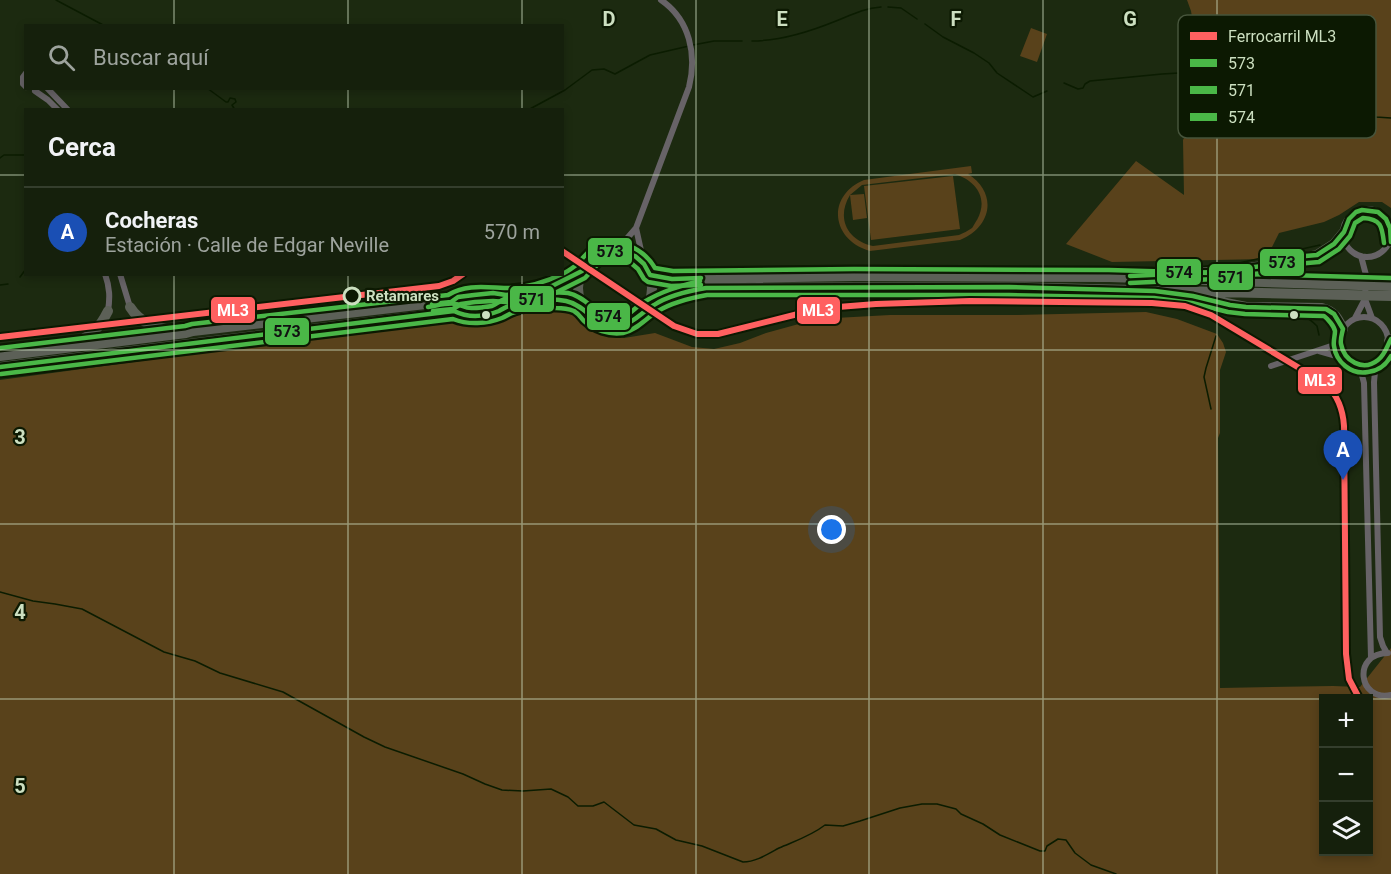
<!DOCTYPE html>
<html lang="es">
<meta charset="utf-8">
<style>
:root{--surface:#15200c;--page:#222d1a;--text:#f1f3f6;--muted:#9da39d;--line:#343e2d;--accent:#bca0f2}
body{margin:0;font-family:Roboto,sans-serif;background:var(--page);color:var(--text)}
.controls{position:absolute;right:18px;bottom:18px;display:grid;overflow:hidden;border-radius:0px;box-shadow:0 3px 9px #0003}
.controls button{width:54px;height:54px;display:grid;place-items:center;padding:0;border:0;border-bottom:2px solid var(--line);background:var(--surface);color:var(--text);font:30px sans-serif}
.you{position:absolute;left:832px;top:530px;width:21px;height:21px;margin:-15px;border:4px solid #fff;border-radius:50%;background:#1a73e8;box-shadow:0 0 0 9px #1a73e833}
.badge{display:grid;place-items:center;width:39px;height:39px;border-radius:50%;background:var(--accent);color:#fff;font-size:20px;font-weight:700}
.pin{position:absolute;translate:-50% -50px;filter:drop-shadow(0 2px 3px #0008)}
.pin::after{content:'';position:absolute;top:32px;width:21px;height:18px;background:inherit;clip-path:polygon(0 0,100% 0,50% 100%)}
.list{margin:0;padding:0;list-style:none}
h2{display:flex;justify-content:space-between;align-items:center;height:78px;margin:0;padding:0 24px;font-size:26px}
h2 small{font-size:20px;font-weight:400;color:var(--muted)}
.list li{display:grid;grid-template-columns:39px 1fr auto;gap:18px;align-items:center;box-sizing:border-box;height:90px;padding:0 24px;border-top:2px solid var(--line)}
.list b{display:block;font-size:22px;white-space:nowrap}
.list p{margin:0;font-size:20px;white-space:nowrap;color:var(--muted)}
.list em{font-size:20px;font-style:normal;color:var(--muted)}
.icon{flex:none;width:33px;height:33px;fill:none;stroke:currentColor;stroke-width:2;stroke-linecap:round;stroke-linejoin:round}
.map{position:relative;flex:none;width:1391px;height:874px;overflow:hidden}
.search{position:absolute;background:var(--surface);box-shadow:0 3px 9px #0003;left:24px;top:24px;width:540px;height:66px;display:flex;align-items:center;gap:15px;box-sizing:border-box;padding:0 21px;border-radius:0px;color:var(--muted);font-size:22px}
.panel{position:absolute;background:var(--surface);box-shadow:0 3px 9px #0003;left:24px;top:108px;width:540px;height:168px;border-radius:0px}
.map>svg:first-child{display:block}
</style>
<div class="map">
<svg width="1391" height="874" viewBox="0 0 1391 874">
<rect width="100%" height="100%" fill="#1c2a10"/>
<path fill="#59421b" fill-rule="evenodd" d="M1187,0H1391V208L1382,202H1359L1339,215L1324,222L1279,233L1266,259L1112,262L1066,244L1136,161L1184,195L1183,140L1205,95L1191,11Z
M1031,28L1047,34L1037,62L1020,56Z
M971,166L972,173L968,174C998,193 992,227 960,240L870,251C831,240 826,196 864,180ZM955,174C976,181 989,198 977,220C976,221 973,227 972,228C968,231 963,233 959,235L873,246C847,240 836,218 850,195L853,220L867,218L864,194L850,195L862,185Z
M953,176L960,229L871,240L864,186Z
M565,308L589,330L624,338L655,333L692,347L714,349L740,343L766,333L817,319L890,315H1017L1146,312L1177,319L1217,334L1223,343L1226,352L1220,370V433L1218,438L1220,688L1333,686L1360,687L1391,648V874H0V380L342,334ZM1324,698H1368V852H1324Z"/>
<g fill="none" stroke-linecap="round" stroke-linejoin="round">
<path stroke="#0b1c01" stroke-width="1.5" d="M56,0L105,26
M888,7L901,8L917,19
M925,24L943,37L974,53L989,63L997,73L1033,97L1047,91
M752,41C781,41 809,32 836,21C851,15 864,8 881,7
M693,45L714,41H742
M1064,83L1078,89L1083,88L1085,84L1090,81L1162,74L1231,70L1291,61L1302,63L1332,80L1363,108L1376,117L1391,118
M207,88L226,102H228L230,98L235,99L236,102L232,105L235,110
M528,110L565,90L592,70L604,69L615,74L650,55L689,46
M0,158L4,155H26
M1239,263L1320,245
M1114,268H1184L1231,264
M20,277L26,269
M0,285L8,284
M1240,316C1249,311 1294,314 1306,318C1310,319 1314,323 1317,326L1319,335
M1211,409L1204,377L1206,368L1216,336
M0,592L33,601L55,604L82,609L164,652L195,661L220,673L283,692L364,737L385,747L463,774L485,784L502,790L523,791L551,789L568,797L578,806H593L604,802L634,825L656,829L676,840L702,846L743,862C756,862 768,854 779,848C795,841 811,836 825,825L843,826L860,821L900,808L922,804H937L956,809L961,814L983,824L1000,835L1040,851H1045L1047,846L1058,839L1066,840L1075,853L1091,865L1116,874"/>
<path stroke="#676367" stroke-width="6" d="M26,73L23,77V84L26,87
M47,88L68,110
M35,91L48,100L58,110
M1343 233a24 24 0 1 1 48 0a24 24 0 1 1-48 0Z
M636,228L644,264
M612,251L623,243L636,228L689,87C697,55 690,20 661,0
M1361,256L1366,275L1365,299L1372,318
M105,274C110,288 110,298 108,311
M120,274L130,307
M1340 341a24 24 0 1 1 48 0a24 24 0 1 1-48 0Z
M1355,318L1365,299
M1319,351L1347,359
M1376,361L1374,382L1380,637L1383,646L1387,653
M1359,364L1364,383L1371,658
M1271,366L1331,346L1340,339
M1388,653C1352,653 1358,702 1391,695"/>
<path stroke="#5c6057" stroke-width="10" d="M1390,239L1391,242
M578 288a37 37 0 1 1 74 0a37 37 0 1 1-74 0Z
M1190,274L1264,266L1317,255L1334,244L1344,232
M650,275L672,279L854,276L1109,277L1391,286
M1191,296L1246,307L1322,308C1334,311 1338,318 1343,329
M130,307C140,323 159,331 178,329
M646,309C666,299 684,290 706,288L1009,287L1391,296
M1389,341L1391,339
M71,342C90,340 100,327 108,311
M0,356L186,333L193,331L538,291L559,284L582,271
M0,367L550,300L569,301L583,308"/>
<path stroke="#5d6157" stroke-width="1.5" d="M1289,365L1309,373
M1342,595L1345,572"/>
<g stroke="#0c1902" stroke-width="9">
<path id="bus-1" d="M1130,276L1215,272L1278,264L1294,257L1317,255L1334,244L1344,232L1349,219L1356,212L1362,210L1378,212L1386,219L1390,228L1391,242
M432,304L451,302L458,297L474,295L493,293L506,295L538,291L548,288L582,271L594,257L612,251L624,252L635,256L644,264L650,275L672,279L701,278
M0,367L454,311C468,318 484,317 499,311C503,309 507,306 511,305C527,300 549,298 566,301C589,306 595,331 623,325C635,322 643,311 654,305C669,295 688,291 706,288L1009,287L1155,291L1193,296L1230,305L1246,307L1326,309L1334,314L1343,329C1342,334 1340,339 1341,344C1344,361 1363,372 1378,360C1385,355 1387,346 1391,339"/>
</g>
<g stroke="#0c1902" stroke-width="9">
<path id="bus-2" d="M1130,283L1216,279L1279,271L1296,264L1319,262L1339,249L1350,236L1355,223L1363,218C1381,219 1382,226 1384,243
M433,311L453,309L461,304L475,302L493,301L506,302L540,298L551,295L585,278L599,263L613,259H622L631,263L638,269L644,279L648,282L671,286L701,285
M1,374L453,319C468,325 487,324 502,318C507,316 510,313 515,312C528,308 543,307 556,308C562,308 569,309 574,311C579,314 581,318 584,321C594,330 609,335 623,333C637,330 646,318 658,311C673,302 690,298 707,295H1009L1154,298L1192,303L1228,312L1245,314L1324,316C1328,319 1334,326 1335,331C1335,336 1333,341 1334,346C1336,362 1351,375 1368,372C1378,371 1386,365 1391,356"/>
</g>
<g stroke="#0c1902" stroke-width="9">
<path id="bus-3" d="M562,274C567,272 571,269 575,266C581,261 585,254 592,249C615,236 642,246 655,268L673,271L854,269L1109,270L1391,278
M428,307C436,306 448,302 456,304C462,305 466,309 473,308C479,308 486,307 492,306C497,304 502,299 508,298C519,295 558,291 568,293C589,297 598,321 621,317C631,315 636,306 644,302C662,291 680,286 700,281
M0,348L185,326L192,324L448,295C467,283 489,288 510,288C528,287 546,282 562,274"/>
</g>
<use href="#bus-1" stroke="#4ab747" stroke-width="4.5"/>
<use href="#bus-2" stroke="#4ab747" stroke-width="4.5"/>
<use href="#bus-3" stroke="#4ab747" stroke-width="4.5"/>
<g stroke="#0c1902" stroke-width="10">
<path id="rail-1" d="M562,251L674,326L697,334H718L798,314L838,307L876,304L970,301L1152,303L1185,306L1211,315L1326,384C1338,396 1343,409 1344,426L1346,654L1349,679L1359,698
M0,337L439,286L453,281L463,274"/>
</g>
<use href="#rail-1" stroke="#ff6060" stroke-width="6"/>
</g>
<path fill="none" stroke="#ccdfc0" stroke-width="1.5" stroke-opacity="0.55" d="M174,0V26M348,0V26M522,0V26M696,0V874M869,0V874M1043,0V874M1217,0V874M174,88V110M348,88V110M522,88V110M0,175H26M562,175H1391M174,274V874M348,274V874M522,274V874M0,350H1391M0,524H1391M0,699H1324M1368,699H1391"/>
<circle fill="#0c1902" stroke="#ccdfc0" stroke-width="3" cx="352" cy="296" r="8"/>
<g fill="#ccdfc0" stroke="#0c1902" stroke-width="2">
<circle cx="486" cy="315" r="5"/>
<circle cx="1294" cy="315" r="5"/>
</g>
<g text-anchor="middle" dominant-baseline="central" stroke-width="4.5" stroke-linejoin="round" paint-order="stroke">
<g font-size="15" font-weight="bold" fill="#ccdfc0" stroke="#0c1902" text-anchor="start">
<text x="366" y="296">Retamares</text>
</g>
</g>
<rect x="1178" y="15" width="198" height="123" rx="9" fill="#0c1902" stroke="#46543b" stroke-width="1.5"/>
<rect x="1190" y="32" width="27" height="8" fill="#ff6060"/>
<rect x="1190" y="59" width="27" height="8" fill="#4ab747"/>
<rect x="1190" y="86" width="27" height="8" fill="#4ab747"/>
<rect x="1190" y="113" width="27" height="8" fill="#4ab747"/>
<g font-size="16" fill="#ccdfc0">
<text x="1228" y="42">Ferrocarril ML3</text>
<text x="1228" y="69">573</text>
<text x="1228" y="96">571</text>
<text x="1228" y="123">574</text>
</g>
<g font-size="20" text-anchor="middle" font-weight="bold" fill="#ccdfc0" stroke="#0c1902" stroke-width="4.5" stroke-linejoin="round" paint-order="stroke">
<text x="609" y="26">D</text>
<text x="782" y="26">E</text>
<text x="956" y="26">F</text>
<text x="1130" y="26">G</text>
<text x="20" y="444">3</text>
<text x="20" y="619">4</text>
<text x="20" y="793">5</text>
</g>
<g stroke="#0c1902" stroke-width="2">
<rect x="587" y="237" width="46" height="29" rx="6" fill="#4ab747"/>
<rect x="1259" y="248" width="46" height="29" rx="6" fill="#4ab747"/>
<rect x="1156" y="258" width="46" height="28" rx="6" fill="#4ab747"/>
<rect x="1208" y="263" width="46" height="28" rx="6" fill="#4ab747"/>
<rect x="509" y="285" width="46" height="28" rx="6" fill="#4ab747"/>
<rect x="210" y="296" width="46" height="28" rx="6" fill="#ff6060"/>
<rect x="796" y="296" width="45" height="29" rx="6" fill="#ff6060"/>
<rect x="586" y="302" width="45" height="29" rx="6" fill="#4ab747"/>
<rect x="264" y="317" width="46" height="29" rx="6" fill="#4ab747"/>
<rect x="1297" y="366" width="46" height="29" rx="6" fill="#ff6060"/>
</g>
<g font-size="16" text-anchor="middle" font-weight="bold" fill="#fff">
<text x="233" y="316">ML3</text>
<text x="818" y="316">ML3</text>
<text x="1320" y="386">ML3</text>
</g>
<g font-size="16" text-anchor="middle" font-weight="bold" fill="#111">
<text x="610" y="257">573</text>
<text x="1282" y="268">573</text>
<text x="1179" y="278">574</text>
<text x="1231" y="283">571</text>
<text x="532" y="305">571</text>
<text x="608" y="322">574</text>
<text x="287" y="337">573</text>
</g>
</svg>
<div class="controls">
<button>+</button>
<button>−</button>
<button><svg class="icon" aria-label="layers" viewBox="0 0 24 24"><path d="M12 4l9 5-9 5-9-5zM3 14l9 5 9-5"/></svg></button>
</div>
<div class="you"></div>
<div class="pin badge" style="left:1343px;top:480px;background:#1a4fb4">A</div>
<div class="search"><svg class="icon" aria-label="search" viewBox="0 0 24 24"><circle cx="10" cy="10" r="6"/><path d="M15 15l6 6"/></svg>Buscar aquí</div>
<section class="panel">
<h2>Cerca<small></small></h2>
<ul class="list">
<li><span class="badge" style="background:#1a4fb4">A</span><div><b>Cocheras</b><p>Estación · Calle de Edgar Neville</p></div><em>570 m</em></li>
</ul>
</section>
</div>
